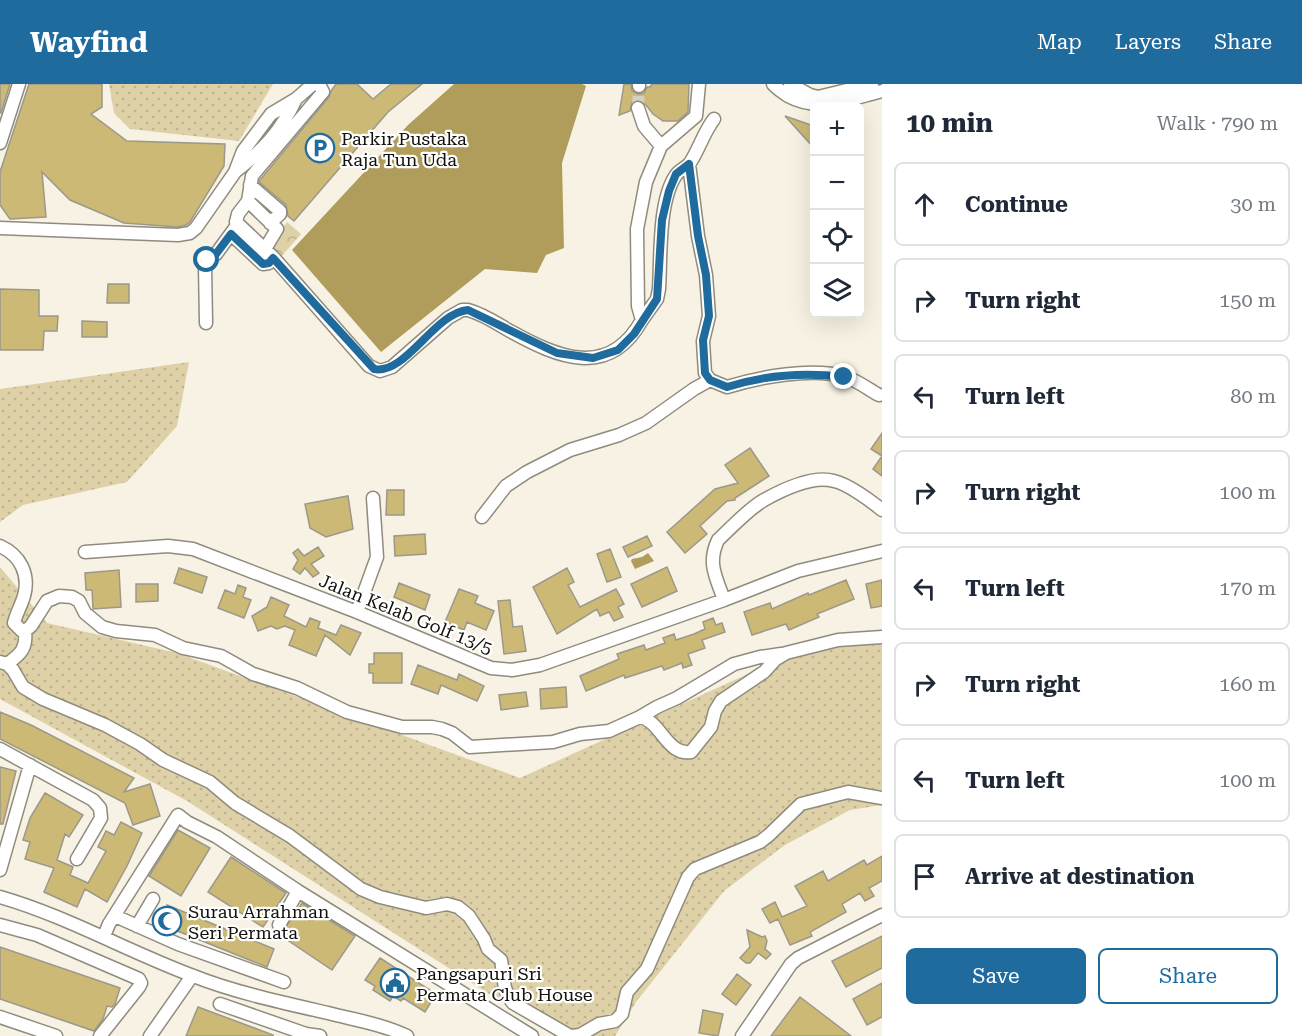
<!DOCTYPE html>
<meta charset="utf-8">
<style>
:root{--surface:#fff;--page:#f2f2f3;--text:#1f2937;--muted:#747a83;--line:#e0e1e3;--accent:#206b9e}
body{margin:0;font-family:"Roboto Serif",serif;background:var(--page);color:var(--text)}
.controls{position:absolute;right:18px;top:18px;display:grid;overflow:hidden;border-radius:9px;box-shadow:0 6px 24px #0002}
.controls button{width:54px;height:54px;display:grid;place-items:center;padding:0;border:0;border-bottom:2px solid var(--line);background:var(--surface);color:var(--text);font:30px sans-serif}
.stop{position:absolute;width:18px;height:18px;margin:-14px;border:4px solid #206b9e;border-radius:50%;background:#fff}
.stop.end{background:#206b9e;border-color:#fff;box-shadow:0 2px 6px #0008}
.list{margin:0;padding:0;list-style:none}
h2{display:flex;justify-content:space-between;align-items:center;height:78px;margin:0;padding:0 24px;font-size:26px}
h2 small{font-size:20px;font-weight:400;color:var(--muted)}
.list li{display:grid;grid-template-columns:39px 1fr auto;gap:18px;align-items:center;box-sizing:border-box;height:84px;margin:0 12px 12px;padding:0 12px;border:2px solid var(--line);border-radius:9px}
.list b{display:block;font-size:22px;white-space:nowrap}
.list em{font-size:20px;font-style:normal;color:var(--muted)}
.actions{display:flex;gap:12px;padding:18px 24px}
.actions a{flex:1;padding:14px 0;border:2px solid var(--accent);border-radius:9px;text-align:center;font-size:21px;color:var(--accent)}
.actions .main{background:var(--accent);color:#fff}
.icon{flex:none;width:33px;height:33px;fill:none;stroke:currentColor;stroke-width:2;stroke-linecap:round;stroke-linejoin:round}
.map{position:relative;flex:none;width:882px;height:952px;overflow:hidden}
header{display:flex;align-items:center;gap:36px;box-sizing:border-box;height:84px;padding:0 30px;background:var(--accent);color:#fff}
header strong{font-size:28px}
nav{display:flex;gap:33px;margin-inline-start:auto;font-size:21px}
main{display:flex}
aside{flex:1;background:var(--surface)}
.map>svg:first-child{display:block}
</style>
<header>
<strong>Wayfind</strong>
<nav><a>Map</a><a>Layers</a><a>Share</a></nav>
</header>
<main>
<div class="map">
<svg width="882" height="952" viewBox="0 0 882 952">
<defs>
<pattern id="grass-dots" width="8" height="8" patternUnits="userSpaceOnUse" patternTransform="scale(1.5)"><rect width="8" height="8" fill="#ded1a7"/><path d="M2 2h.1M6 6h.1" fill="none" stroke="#beb28f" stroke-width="1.8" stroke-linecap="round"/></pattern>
<pattern id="park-crowns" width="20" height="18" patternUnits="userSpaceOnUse" patternTransform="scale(1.5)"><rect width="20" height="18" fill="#ded1a7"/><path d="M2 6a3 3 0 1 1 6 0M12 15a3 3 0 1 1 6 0" fill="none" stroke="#beb28f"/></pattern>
</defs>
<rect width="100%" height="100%" fill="#f7f2e3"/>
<path fill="url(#grass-dots)" d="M109,0H273L239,57L130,45L114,29Z
M189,278L177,342L127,398L23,421L0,438V305Z
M0,483L47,539L177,569L520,694L776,577L882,553V721L850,726L785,761L724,807L636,918L615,952H555L187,717L0,615Z"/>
<path fill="url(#park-crowns)" d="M287,138L301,150L280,174L271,162Z"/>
<path fill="#b09d5b" d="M454,0H582L586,2L562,79L564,164L546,171L537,189L485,185L381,268L292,166L408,41Z
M648,469L654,477L635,485L631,477L632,475L642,473Z"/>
<path fill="#ccb976" stroke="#9c988a" stroke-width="1.5" d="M0,0H10L1,29H0Z
M29,0H102V23L91,30L127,57L225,60L224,82L190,138L186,141L177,143L124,139L70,116L42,88L46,133L10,135L0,121V88Z
M336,0H357L373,15L391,0H422L388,28L294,137L288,132L286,121L259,98L260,96L329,13L331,7Z
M624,0H631L632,7L638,10L644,9L647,3H650L652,0H689L688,28L678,37H663L653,30L646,21L639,16L632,19L630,27L619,31Z
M785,32L814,42V64Z
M108,200H129V219H107Z
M0,205L39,206V232H58L57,247H44L43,266H0Z
M82,237L107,238V253H82Z
M882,349V392L873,385L882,372L871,365Z
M750,364L769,392L735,414V416L727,417L700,442L707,450L685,469L667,448L715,405L738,399L725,381Z
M387,406H404V431H386Z
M348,412L353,445L326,453L310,444L305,420Z
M425,450L426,470L395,472L394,452Z
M647,452L652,462L628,473L623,463Z
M318,463L324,472L311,480L319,489L313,493L305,484L300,490L293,485L298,476L293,469L298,465L304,472Z
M610,465L621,493L607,498L597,470Z
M667,483L677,507L642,523L631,500Z
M179,484L207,493L202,509L174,499Z
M567,484L574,498L568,501L580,523L616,505L624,520L618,523L623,533L614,537L609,528L600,532L597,525L557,550L533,503Z
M119,486L121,523L93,525L92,506H86L85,489Z
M846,496L854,515L817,530L819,533L789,546L786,540L752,551L744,528L770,519L772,525L808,509L809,511Z
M882,496V522L871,524L866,500Z
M399,499L430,511L425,526L394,513Z
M136,500H158V517L136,518Z
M238,501L246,504L243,513L251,516L244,534L218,524L225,506L235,510Z
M459,505L478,512L475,519L494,527L486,546L467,538L464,546L445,538Z
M271,513L289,521L284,532L306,543L310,534L320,538L318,544L336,551L341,541L361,549L350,571L325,551L316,572L289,561L295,546L285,542L277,545L271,542L258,547L252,532L267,523Z
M510,516L513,543L522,542L526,567L504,570L498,517Z
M713,534L716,541L722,539L725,548L702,556L705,564L688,570L692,581L683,584L682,579L664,586L662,582L625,594L624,591L586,607L580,592L619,575L617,570L644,561L646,566L665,559L663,554L674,550L676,556L694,550L705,545L703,538Z
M374,569H402V599H373V589H369V580H374Z
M418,581L457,596L459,590L484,602L477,617L441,601L438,610L411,600Z
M566,603L567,623L541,625L540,605Z
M526,608L528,622L501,626L499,611Z
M0,628L31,641L134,694L124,708L150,700L160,732L133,741L125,719L0,655Z
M0,683L16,687L3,740H0Z
M45,709L83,731L69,753L65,750L57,776L73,783L70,791L88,799L106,767L98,763L106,747L114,751L121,738L142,749L127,782L107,818L85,805L77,823L44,808L54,784L25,775L30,758L23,756L30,734Z
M178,746L210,764L181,812L149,792Z
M882,772V797L869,804L874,812L865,817L860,809L842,820L846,828L810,848L812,852L790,861L778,835L770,839L762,825L775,818L782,833L807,822L795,802L823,787L828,797L864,776L867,781Z
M231,773L286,809L263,843L208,808Z
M302,819L355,852L332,886L280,851Z
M167,821L274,865L267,883L160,840Z
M747,846L762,853L765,852L767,857L765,865L771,870L766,875L758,869L750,879H746L740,874L750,863Z
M882,852V884L846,903L832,877Z
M0,863L120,904L115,920L112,923L107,922L103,935L94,947L0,915Z
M380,874L436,910L425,928L403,914L401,917L393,912L390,917L373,906L375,902L365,896Z
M737,890L751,901L736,921L722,910Z
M882,899V933L867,941L853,915Z
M800,913L825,932L851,952H771Z
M198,923L273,951V952H186Z
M703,926L723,930L718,952L699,949Z"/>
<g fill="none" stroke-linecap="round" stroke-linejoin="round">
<path stroke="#d5d0c3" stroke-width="12" stroke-dasharray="12 6" stroke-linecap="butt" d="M638,24L639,2"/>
<g stroke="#8f8b7d" stroke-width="15">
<path id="minor" d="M319,0L323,8L252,92L248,117L238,130L236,138L273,173L369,282L380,287L392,283L448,234L462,226H468C483,230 496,239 510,247C557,273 609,296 642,236L638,222L637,145L646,98L661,62L696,32L699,0
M773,0C777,5 783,8 788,12C819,29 850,15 882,7
M790,0L810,11L818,13L872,0
M639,2V0
M638,24L644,42L661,62
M0,59L19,0
M236,87C263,66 281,47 296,15
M250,101L280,127V130L270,139
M248,117L277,145L265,165
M0,144L178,151L190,149L196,144L235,88L243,67L271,30L296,15L313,0
M231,150L263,180L269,179L273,173
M642,236L657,215L659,205C661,174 658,117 676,91C679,86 686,84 690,79C699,65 704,48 714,35
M206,239L205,181L207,176L216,170L238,140
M710,296L727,303C759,293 812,283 846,293C858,297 868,305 879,311
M482,433L506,402L527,388L570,366L619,351L646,339L694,305L710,296L705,289L704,274L703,257L709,232L706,191L698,152L689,80
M0,462C20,471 30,490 24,512C21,522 16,530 14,539L22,547H25L31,542L47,517L59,512L72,513L79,517L85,529L102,543L116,547L155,551L183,564L221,572L253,590L297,604L347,628L402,643H432L442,645L452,649L470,663L553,658L580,650L609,647L640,633C661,637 667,672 691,668L711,643L715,627L721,617L764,588L776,575L786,569L838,556L882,553
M85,468L168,462L193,465L357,528L491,584L512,586L540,581L724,516L798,487L882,467
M724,516C716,493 707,479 718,456C732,443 747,426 764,416C782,406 813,391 834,397C848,400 871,417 882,426
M357,528L377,473L373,414
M0,578L7,580L13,586L23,603L43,615L105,641L140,660L163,676L210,698L235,719L290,752L361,805L380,813L426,824L447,820L458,823L469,832L484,855L488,865L501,876C504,892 502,906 513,919L570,952
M7,580C21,570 27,564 25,547
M640,633L657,623L677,614L734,580L760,573L781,570
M0,665L93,716L100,724L101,734L77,775
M0,786L30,681
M0,813C66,832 127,867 191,891C233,908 284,919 328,929C355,936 382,940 407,952
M115,832L178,860L284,898
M0,841L37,851L139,895L141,899L139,903L100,952
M279,841L298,807
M137,842L153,815
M104,852L109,840L178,731L187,738L217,753L298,807L532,952
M220,920L306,950L320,952
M0,933L56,952
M150,952L192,892
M571,952L580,951L599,940L615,937L622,930L627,908L647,885L688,793L695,785L760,758L769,751L801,720L848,708L882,714
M742,952L791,880L798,874L882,831"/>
</g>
<use href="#minor" stroke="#fff" stroke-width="12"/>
</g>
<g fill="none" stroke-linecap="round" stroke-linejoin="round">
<path stroke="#206b9e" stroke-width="8" d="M207,176L216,170L231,150L263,180L269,179L273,174L374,285C406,291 434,229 468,226L557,269L593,274L618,266L634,250L657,215L662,136L669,107L676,90L689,80L698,152L706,191L709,232L703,256L705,289L710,296L727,303C765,291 804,288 844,293"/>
</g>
<defs>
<g id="parking-ring" transform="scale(1.5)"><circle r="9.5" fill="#fff" stroke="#206b9e" stroke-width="1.5"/><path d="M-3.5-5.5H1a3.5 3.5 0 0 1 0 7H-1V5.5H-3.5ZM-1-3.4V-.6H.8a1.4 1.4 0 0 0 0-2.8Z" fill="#206b9e"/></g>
<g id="mosque-ring" transform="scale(1.5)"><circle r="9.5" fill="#fff" stroke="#206b9e" stroke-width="1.5"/><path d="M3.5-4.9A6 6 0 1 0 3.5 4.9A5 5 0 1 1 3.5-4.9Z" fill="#206b9e"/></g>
<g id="civic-ring" transform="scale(1.5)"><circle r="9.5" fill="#fff" stroke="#206b9e" stroke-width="1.5"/><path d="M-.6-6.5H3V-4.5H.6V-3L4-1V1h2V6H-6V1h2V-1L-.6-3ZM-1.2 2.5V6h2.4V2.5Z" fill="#206b9e"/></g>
</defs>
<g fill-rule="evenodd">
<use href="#parking-ring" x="320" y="64"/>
<use href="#mosque-ring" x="167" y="837"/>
<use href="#civic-ring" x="395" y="899"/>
</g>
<g text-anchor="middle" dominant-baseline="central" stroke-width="4.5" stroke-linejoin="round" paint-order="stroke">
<g font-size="18" fill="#13110c" stroke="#fff" text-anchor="start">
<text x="341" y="54">Parkir Pustaka<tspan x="341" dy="21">Raja Tun Uda</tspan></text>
<text x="188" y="827">Surau Arrahman<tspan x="188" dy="21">Seri Permata</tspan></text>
<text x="416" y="889">Pangsapuri Sri<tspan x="416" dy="21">Permata Club House</tspan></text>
</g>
<g font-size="18" fill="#13110c" stroke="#fff">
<text transform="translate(406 530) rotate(22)">Jalan Kelab Golf 13/5</text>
</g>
</g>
</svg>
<div class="controls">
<button>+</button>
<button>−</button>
<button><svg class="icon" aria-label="locate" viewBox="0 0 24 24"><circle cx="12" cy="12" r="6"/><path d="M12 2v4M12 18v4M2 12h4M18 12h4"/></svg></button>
<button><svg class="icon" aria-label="layers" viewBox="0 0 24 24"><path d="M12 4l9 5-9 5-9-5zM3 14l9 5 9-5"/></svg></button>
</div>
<div class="stop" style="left:207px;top:176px"></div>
<div class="stop end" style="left:844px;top:293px"></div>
</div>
<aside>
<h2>10 min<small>Walk · 790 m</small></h2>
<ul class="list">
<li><svg class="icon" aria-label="ahead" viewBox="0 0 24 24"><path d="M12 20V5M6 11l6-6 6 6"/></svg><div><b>Continue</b></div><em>30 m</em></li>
<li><svg class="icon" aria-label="right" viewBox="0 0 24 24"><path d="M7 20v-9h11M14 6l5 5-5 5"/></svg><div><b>Turn right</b></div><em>150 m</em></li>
<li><svg class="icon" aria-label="left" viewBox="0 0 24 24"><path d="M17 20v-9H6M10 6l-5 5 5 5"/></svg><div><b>Turn left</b></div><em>80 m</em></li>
<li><svg class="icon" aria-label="right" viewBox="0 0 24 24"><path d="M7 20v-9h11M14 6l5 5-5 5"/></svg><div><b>Turn right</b></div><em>100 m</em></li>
<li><svg class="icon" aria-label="left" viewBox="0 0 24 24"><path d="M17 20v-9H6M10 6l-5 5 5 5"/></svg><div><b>Turn left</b></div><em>170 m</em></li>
<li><svg class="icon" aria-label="right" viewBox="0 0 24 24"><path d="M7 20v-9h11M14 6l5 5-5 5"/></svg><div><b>Turn right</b></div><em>160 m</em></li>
<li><svg class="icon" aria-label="left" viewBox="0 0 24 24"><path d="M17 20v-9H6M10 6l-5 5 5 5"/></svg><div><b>Turn left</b></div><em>100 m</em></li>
<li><svg class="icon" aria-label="arrive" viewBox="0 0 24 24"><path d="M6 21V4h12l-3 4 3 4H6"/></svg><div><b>Arrive at destination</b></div></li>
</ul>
<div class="actions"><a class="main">Save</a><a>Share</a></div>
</aside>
</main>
